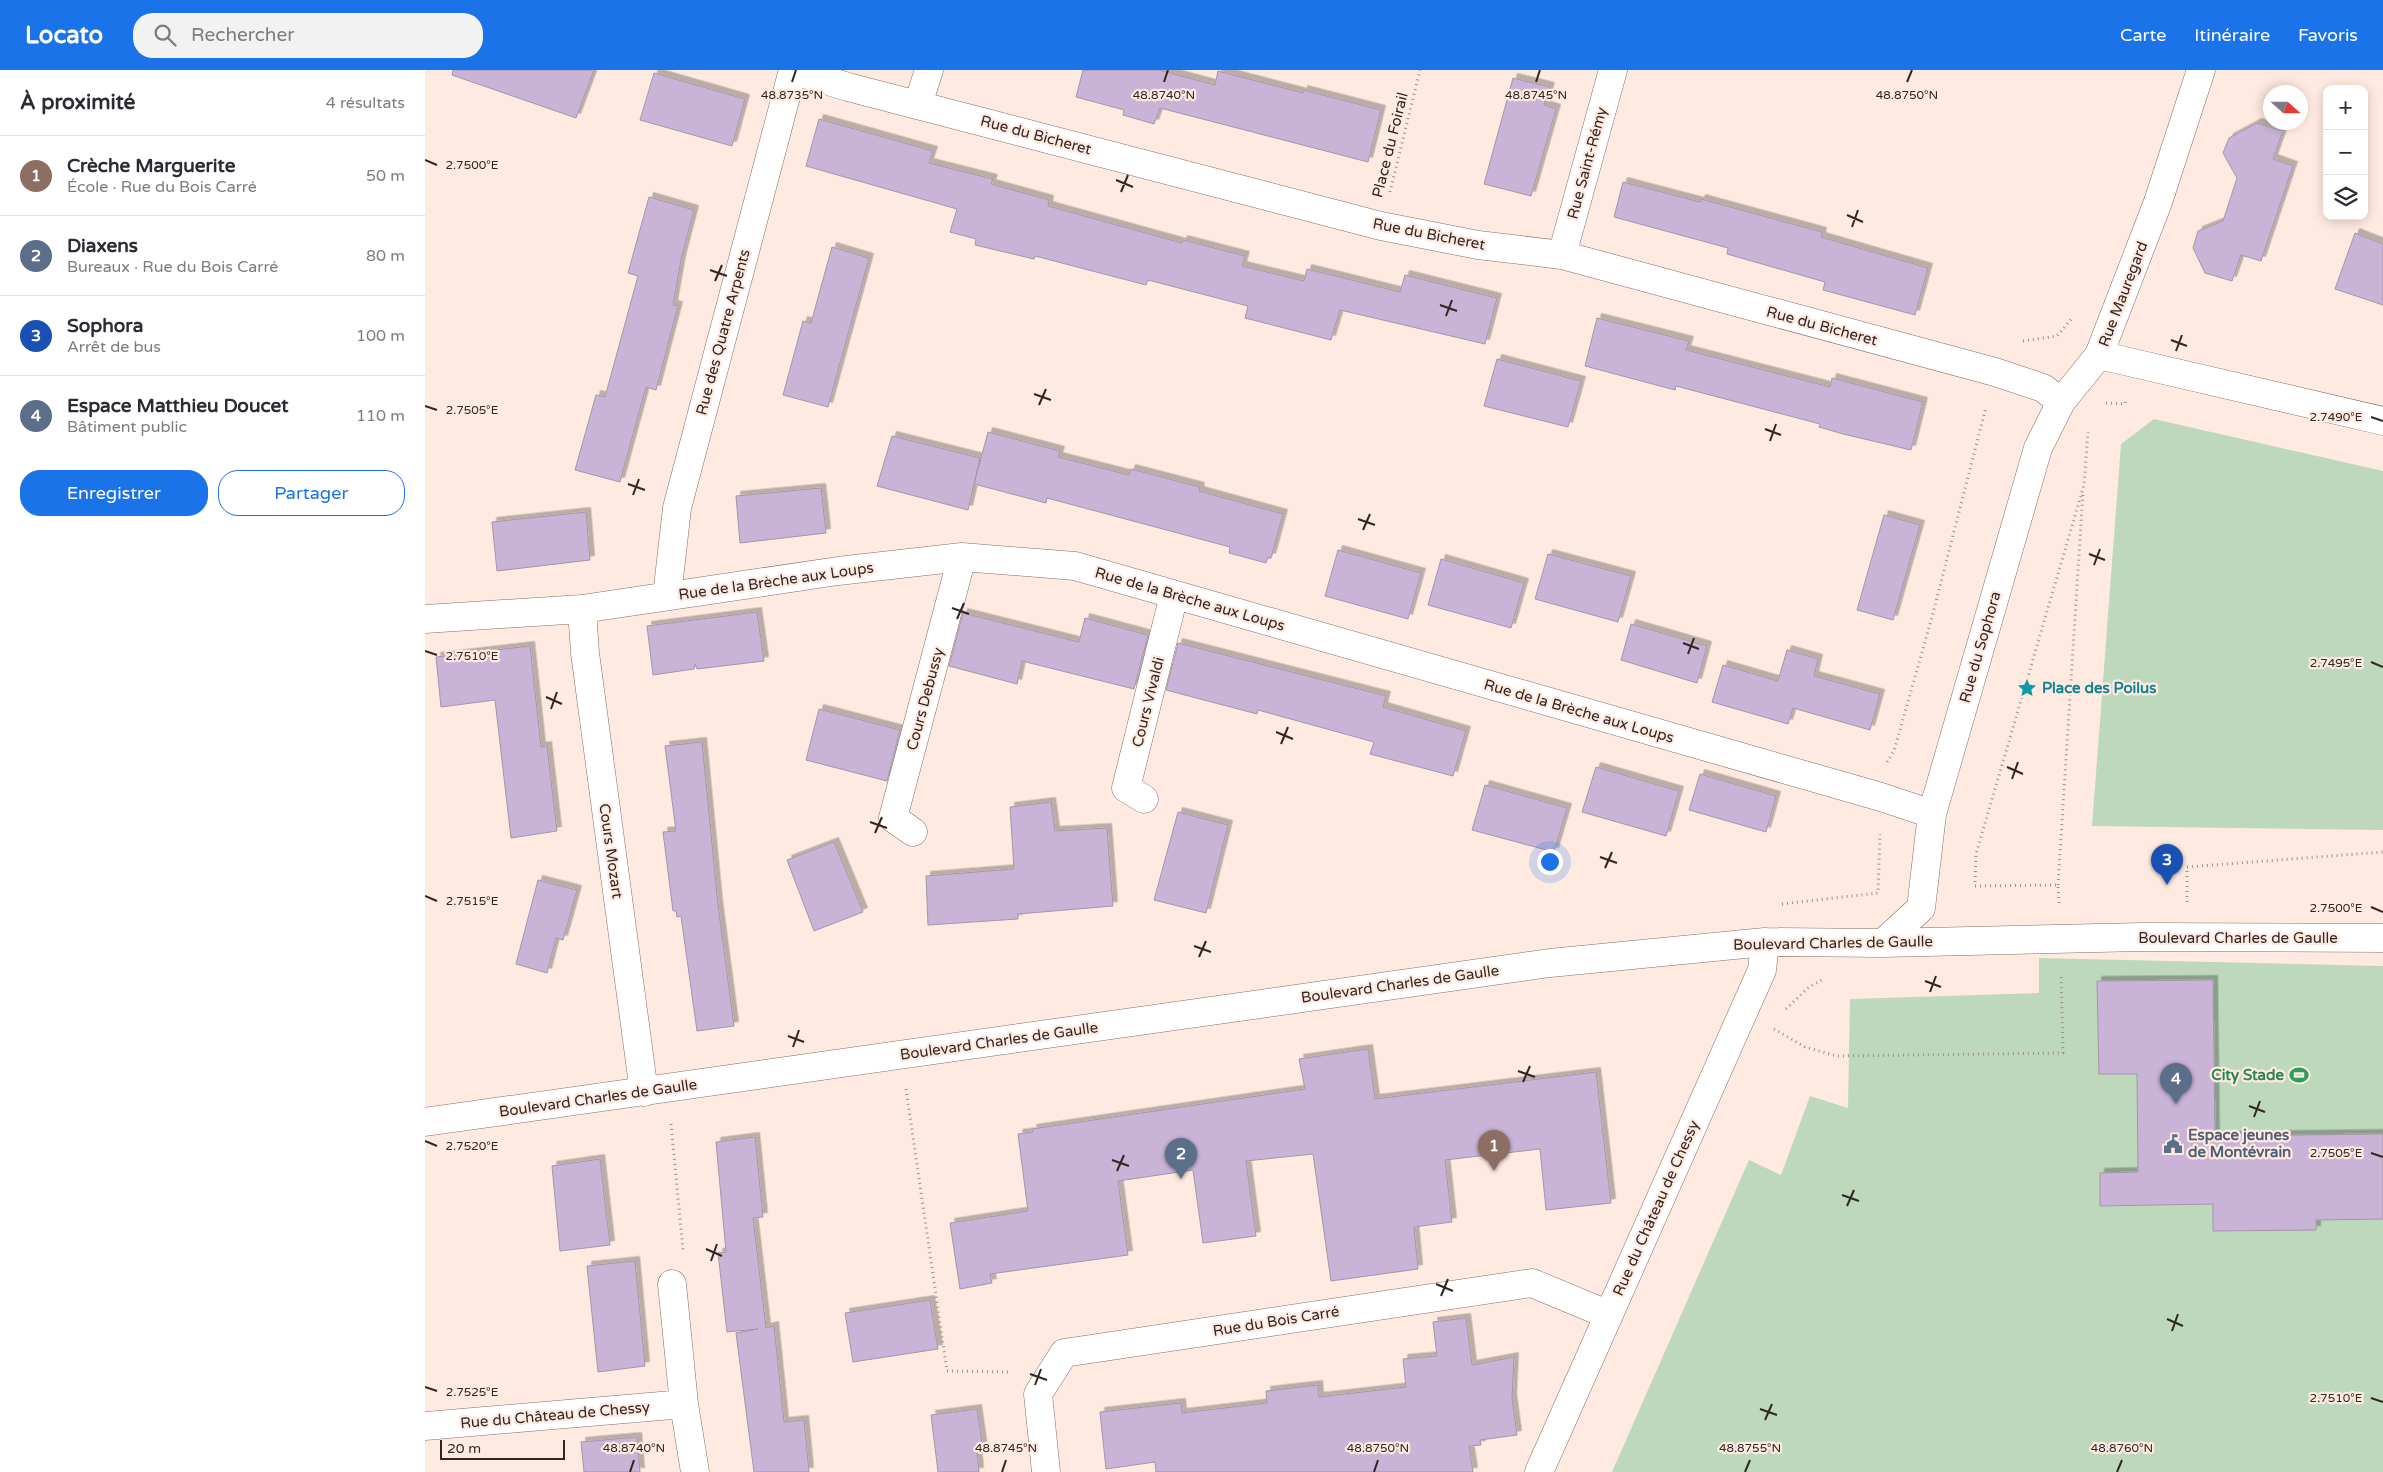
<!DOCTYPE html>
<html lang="fr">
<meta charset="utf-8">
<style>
:root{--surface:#fff;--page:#f2f2f3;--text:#2b2b33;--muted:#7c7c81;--line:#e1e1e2;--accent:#1a73e8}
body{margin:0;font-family:"Varela Round",sans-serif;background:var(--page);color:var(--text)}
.controls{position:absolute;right:15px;top:15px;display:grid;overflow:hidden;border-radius:10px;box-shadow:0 2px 12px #0003}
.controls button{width:45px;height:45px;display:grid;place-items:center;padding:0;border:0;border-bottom:1px solid var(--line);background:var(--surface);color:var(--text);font:25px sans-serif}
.compass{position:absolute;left:1838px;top:15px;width:45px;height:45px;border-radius:50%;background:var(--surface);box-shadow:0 2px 12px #0003;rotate:111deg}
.scale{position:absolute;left:15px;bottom:12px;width:125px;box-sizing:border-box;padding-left:5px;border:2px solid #302622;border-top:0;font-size:14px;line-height:18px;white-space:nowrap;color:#302622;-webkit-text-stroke:4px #ffeae1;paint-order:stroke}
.you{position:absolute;left:1124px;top:791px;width:18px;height:18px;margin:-12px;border:4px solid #fff;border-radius:50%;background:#1a73e8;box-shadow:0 0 0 8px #1a73e833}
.badge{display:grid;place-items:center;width:32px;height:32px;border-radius:50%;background:var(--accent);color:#fff;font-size:16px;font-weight:700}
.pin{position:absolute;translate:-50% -41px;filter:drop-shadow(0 1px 2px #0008)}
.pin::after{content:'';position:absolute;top:26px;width:18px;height:15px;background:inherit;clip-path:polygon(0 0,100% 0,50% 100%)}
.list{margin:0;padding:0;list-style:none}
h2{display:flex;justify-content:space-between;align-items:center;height:65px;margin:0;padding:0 20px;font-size:21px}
h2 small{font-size:16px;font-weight:400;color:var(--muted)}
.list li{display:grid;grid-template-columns:32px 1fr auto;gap:15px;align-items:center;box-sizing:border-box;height:80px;padding:0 20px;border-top:1px solid var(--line)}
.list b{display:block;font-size:19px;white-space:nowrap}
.list p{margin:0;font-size:16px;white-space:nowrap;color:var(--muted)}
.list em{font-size:16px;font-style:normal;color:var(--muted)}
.actions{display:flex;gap:10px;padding:15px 20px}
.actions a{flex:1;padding:11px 0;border:1px solid var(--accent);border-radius:20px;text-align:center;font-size:18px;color:var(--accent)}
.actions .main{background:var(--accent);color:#fff}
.icon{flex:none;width:28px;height:28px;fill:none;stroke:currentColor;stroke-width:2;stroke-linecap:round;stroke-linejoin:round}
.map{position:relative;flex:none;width:1958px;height:1402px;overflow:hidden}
header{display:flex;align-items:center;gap:30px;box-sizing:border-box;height:70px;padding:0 25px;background:var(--accent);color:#fff}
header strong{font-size:24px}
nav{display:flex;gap:28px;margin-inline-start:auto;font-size:18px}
.search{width:350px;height:45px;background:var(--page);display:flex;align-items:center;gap:12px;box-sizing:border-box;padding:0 18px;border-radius:20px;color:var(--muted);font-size:19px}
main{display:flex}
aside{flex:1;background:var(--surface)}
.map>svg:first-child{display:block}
</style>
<header>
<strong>Locato</strong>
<div class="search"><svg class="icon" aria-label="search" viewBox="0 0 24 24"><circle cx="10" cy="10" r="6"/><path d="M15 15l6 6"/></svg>Rechercher</div>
<nav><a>Carte</a><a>Itinéraire</a><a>Favoris</a></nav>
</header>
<main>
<aside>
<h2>À proximité<small>4 résultats</small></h2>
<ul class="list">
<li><span class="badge" style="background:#8d6e63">1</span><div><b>Crèche Marguerite</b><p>École · Rue du Bois Carré</p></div><em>50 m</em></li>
<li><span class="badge" style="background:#5c6f8a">2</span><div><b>Diaxens</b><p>Bureaux · Rue du Bois Carré</p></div><em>80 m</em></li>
<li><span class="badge" style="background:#1a4fb4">3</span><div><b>Sophora</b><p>Arrêt de bus</p></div><em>100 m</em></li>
<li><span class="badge" style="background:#5c6f8a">4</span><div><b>Espace Matthieu Doucet</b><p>Bâtiment public</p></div><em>110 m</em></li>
</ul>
<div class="actions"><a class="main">Enregistrer</a><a>Partager</a></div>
</aside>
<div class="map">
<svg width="1958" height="1402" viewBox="0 0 1958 1402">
<defs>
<filter id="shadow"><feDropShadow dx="4.5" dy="-4.5" stdDeviation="0" flood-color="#0004"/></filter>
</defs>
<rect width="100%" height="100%" fill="#ffeae1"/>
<path fill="#bed8bb" d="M1729,349L1958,401V760L1667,756L1696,374Z
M1614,888L1958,896V1402H1187L1324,1090L1356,1105L1385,1026L1423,1038L1425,929L1614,923Z"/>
<path fill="#c9b3d6" stroke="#a296aa" filter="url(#shadow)" d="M28,0H169L151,48L27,5Z
M658,0H734L790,15L793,1L878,23V20L956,40L943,92L735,38L729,54L698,45L699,40L651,27Z
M229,3L320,29L307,76L215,50Z
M1088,8L1125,17L1119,35L1131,39L1106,126L1059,114Z
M394,49L508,81L504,93L568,109L566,114L624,130L623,136L757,173L758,170L820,186L817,196L879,211L882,199L975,222L980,205L1072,228L1060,274L915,240L906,270L820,248L823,236L723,210L721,215L610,186L609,189L550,175L551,169L525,162L532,139L381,96Z
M1832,53L1858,61L1848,89L1868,96L1836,191L1816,185L1807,211L1780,203L1768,178L1773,161L1798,151L1812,108L1798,83L1804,68Z
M1198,112L1275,132L1276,129L1397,162L1396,167L1503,198L1490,245L1398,220L1400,212L1302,184L1303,178L1189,147Z
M224,127L269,140L256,190L248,235L253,236L231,320L221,317L195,412L150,400L171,325L180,327L213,206L203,203Z
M1930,163L1958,174V235L1910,219Z
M407,177L444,188L403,337L358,325L378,251L386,253Z
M1172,248L1264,271L1261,280L1327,297L1405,317L1407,308L1498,332L1486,380L1418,364L1394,357L1395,354L1251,316L1250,320L1160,296Z
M1072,289L1156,311L1143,357L1059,336Z
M563,362L635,381L633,387L704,405L706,399L775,417L774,421L858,444L846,488L843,487L841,493L804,483L805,477L622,428L621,433L549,414Z
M467,366L555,388L543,440L452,416Z
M396,418L401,463L315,473L311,426Z
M161,442L165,490L72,501L67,452Z
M1459,445L1495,455L1468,550L1432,540Z
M913,480L996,503L983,549L900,526Z
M1123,484L1206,506L1193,552L1110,529Z
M1016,489L1099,513L1086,558L1003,535Z
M332,542L339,591L272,599L270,594L269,599L228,605L222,556Z
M538,543L654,572L660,548L723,565L709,619L597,591L592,614L524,596Z
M1206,554L1282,576L1272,613L1196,590Z
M753,573L961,626L958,637L1041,661L1028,706L945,684L949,672L833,640L832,644L741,620Z
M105,576L116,677L122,676L132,761L86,768L70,630L16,637L11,587Z
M1362,580L1393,589L1389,606L1455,624L1445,660L1368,638L1363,654L1287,632L1298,595L1353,611Z
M394,639L475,660L462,711L381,690Z
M277,672L293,835L309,956L272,961L256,846L252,847L251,841H248L238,762L251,761L240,676Z
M1171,697L1254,721L1241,766L1157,742Z
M1275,704L1351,726L1341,762L1264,740Z
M1060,715L1142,738L1129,782L1047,760Z
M626,732L630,761L682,758L688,836L593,844V849L503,855L501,806L589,799L585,737Z
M753,742L803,755L781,843L729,830Z
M409,772L438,842L389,861L362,790Z
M113,810L152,820L138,870L131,868L122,903L91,894Z
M1788,910L1790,1066L1958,1064V1149L1891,1150V1160L1788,1161V1134L1675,1136V1103L1713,1102L1712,1004H1674L1672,911Z
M943,979L950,1029L1171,1002L1186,1133L1121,1140L1115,1079L1020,1090L1027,1152L989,1157L993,1199L906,1211L888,1084L821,1091L831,1166L778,1173L768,1100L693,1111L703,1185L565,1204L567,1213L535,1219L525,1153L603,1141L593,1064L608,1062L607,1059L880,1019L874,989Z
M330,1067L338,1147L328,1148L341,1258L349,1256L359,1352L379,1350L384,1402H329L311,1263L333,1259L302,1262L293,1183L301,1182L291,1072Z
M175,1089L185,1175L135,1181L127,1096Z
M210,1191L220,1296L173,1302L162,1196Z
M505,1230L513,1279L428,1292L420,1243Z
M1041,1248L1047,1295L1089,1287L1087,1328L1092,1365L1055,1370L1056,1375L1044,1376L1048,1402H731L730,1392L681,1399L675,1342L756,1333L757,1343L842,1333L841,1321L893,1315L894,1327L981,1317L978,1289L1012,1286L1008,1252Z
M552,1339L558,1381L552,1382L554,1402H513L506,1345Z
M212,1367L215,1402H159L156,1372Z"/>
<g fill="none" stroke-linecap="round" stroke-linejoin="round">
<g stroke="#846d64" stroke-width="29">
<path id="street" d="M368,0L423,17L956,156L1053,175L1137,185L1570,302L1618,318L1636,332
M493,34L504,0
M1137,185L1188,0
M1674,285L1958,351
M242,526L252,438L368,0
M157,539L160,583L219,1022
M0,549L157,539L413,501L537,487L650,496L1456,727L1507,744
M719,729L701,718L749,525
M488,762L468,748L537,487
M1458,873L1496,838L1507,744L1613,378L1636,332L1674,285L1733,132L1776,0
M0,1052L1125,893L1340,872L1458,873L1717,867L1958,868
M247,1214L259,1334
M0,1356L259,1334L270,1402
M621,1402L613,1324L639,1283L1107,1213L1184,1245
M1114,1402L1337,900L1340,872"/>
</g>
<path stroke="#9f8f88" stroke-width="3" stroke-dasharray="1 4" stroke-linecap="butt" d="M965,122L995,0
M1598,271L1632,266L1648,247
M1681,333L1700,334L1701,329
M1462,692L1469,681L1507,547L1561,337
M1633,815L1658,422
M1762,832V797L1958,782
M1634,833L1633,815L1550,816L1551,784L1659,415L1663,362
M1357,834L1453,823L1455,764
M1361,939L1384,917L1399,909
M1349,959L1380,977L1412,986L1638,983L1636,904
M481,1019L522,1301L583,1302
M246,1054L258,1180"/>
<use href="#street" stroke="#fff" stroke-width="28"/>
</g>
<path fill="none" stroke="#302622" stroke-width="2" d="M367,12L371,0M739,12L743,0M1111,12L1115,0M1482,12L1487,0M0,90L12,95M691,110L708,117M696,122L703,105M1422,145L1438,152M1427,157L1433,140M285,200L302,206M290,211L297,195M1015,235L1032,241M1021,246L1027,230M1746,270L1762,276M1751,281L1757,265M609,324L626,330M614,335L621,319M0,336L12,340M1946,347L1958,351M1340,359L1356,365M1345,371L1351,354M203,414L220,420M208,425L214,409M933,449L950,455M938,460L945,444M1664,484L1680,490M1669,495L1675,479M527,538L544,544M532,549L539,533M1258,573L1274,579M0,581L12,585M1263,584L1269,568M1946,592L1958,597M121,627L137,634M126,639L132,622M851,662L868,669M856,674L863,657M1582,697L1598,704M1587,709L1593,692M445,752L462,758M450,763L457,747M1175,787L1192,793M1180,798L1187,782M0,826L12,831M1946,837L1958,842M769,876L786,882M774,887L781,871M1500,911L1516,917M1505,922L1511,906M363,966L379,972M368,977L374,960M1093,1001L1110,1007M1098,1012L1105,996M1824,1036L1840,1042M1829,1047L1835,1031M0,1071L12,1076M1946,1083L1958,1087M687,1090L704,1096M692,1101L699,1085M1417,1125L1434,1131M1422,1136L1429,1120M281,1179L297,1186M286,1191L292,1174M1011,1214L1028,1221M1016,1226L1023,1209M1742,1249L1758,1256M1747,1261L1753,1244M605,1304L622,1310M610,1315L616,1299M0,1317L12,1321M1946,1328L1958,1332M1335,1339L1352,1345M1340,1350L1347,1334M205,1402L209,1390M577,1402L581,1390M949,1402L953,1390M1320,1402L1325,1390M1692,1402L1697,1390"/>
<defs>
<g id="sight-bare" transform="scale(1.5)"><path d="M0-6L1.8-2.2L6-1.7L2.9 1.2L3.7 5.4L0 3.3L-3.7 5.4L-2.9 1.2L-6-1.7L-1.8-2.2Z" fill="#0f9aa8" stroke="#ffeae1" stroke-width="2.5" paint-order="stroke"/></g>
<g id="stadium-bare" transform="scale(1.5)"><path d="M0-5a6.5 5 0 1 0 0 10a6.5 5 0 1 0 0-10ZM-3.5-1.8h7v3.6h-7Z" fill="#2e9e5b" stroke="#ffeae1" stroke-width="2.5" paint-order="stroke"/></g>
<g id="civic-bare" transform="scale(1.5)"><path d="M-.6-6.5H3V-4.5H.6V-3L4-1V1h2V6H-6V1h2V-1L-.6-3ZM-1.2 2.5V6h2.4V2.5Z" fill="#5c6f8a" stroke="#ffeae1" stroke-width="2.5" paint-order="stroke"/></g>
</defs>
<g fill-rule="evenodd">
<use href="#sight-bare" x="1602" y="618"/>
<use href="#stadium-bare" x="1874" y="1005"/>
<use href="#civic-bare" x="1748" y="1074"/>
</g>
<g text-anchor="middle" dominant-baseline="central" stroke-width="4.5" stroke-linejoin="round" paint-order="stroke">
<g font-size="15" fill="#302622" stroke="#ffeae1">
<text transform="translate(611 65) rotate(15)">Rue du Bicheret</text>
<text transform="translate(965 75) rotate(-76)">Place du Foirail</text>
<text transform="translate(1162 93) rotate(-75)">Rue Saint-Rémy</text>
<text transform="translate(1004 164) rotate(11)">Rue du Bicheret</text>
<text transform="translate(1698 224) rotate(-69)">Rue Mauregard</text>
<text transform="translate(1397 256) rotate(15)">Rue du Bicheret</text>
<text transform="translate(298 262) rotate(-75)">Rue des Quatre Arpents</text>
<text transform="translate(351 511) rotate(-8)">Rue de la Brèche aux Loups</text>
<text transform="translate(765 529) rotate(16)">Rue de la Brèche aux Loups</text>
<text transform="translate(1555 577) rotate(-74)">Rue du Sophora</text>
<text transform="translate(500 629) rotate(-75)">Cours Debussy</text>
<text transform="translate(723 632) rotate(-76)">Cours Vivaldi</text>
<text transform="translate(1154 641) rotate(16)">Rue de la Brèche aux Loups</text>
<text transform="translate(186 781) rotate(82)">Cours Mozart</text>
<text x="1813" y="868">Boulevard Charles de Gaulle</text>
<text transform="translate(1408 873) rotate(-1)">Boulevard Charles de Gaulle</text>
<text transform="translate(975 914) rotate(-8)">Boulevard Charles de Gaulle</text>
<text transform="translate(574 971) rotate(-8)">Boulevard Charles de Gaulle</text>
<text transform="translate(173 1028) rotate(-8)">Boulevard Charles de Gaulle</text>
<text transform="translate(1231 1138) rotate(-66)">Rue du Château de Chessy</text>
<text transform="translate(851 1251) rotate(-9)">Rue du Bois Carré</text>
<text transform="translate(130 1345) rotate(-5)">Rue du Château de Chessy</text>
</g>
<g font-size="15" font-weight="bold" fill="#0d838f" stroke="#ffeae1" text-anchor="start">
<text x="1617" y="618">Place des Poilus</text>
</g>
<g font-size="15" font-weight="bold" fill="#27864d" stroke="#ffeae1" text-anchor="end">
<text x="1859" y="1005">City Stade</text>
</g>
<g font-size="15" font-weight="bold" fill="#4e5e75" stroke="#ffeae1" text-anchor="start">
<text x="1763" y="1065">Espace jeunes<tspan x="1763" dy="17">de Montévrain</tspan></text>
</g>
</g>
<g font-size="12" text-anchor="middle" fill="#302622" stroke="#ffeae1" stroke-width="4.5" stroke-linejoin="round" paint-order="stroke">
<text x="1111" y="29">48.8745°N</text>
<text x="1482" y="29">48.8750°N</text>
<text x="367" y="29">48.8735°N</text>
<text x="739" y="29">48.8740°N</text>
<text x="47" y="99">2.7500°E</text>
<text x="47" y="344">2.7505°E</text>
<text x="1911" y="351">2.7490°E</text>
<text x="47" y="590">2.7510°E</text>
<text x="1911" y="597">2.7495°E</text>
<text x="47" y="835">2.7515°E</text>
<text x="1911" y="842">2.7500°E</text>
<text x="47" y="1080">2.7520°E</text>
<text x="1911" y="1087">2.7505°E</text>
<text x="47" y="1326">2.7525°E</text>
<text x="1911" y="1332">2.7510°E</text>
<text x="209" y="1382">48.8740°N</text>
<text x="581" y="1382">48.8745°N</text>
<text x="953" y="1382">48.8750°N</text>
<text x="1325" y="1382">48.8755°N</text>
<text x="1697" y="1382">48.8760°N</text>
</g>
</svg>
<div class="controls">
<button>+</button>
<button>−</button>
<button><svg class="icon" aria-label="layers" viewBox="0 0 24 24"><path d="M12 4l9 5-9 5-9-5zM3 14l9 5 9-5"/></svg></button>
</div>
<svg class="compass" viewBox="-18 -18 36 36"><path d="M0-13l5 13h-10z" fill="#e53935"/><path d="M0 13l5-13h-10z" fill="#7c7c81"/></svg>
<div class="scale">20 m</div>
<div class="you"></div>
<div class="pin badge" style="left:1069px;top:1101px;background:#8d6e63">1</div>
<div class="pin badge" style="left:756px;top:1109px;background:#5c6f8a">2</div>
<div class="pin badge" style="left:1742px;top:815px;background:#1a4fb4">3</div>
<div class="pin badge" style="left:1751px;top:1034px;background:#5c6f8a">4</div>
</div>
</main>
